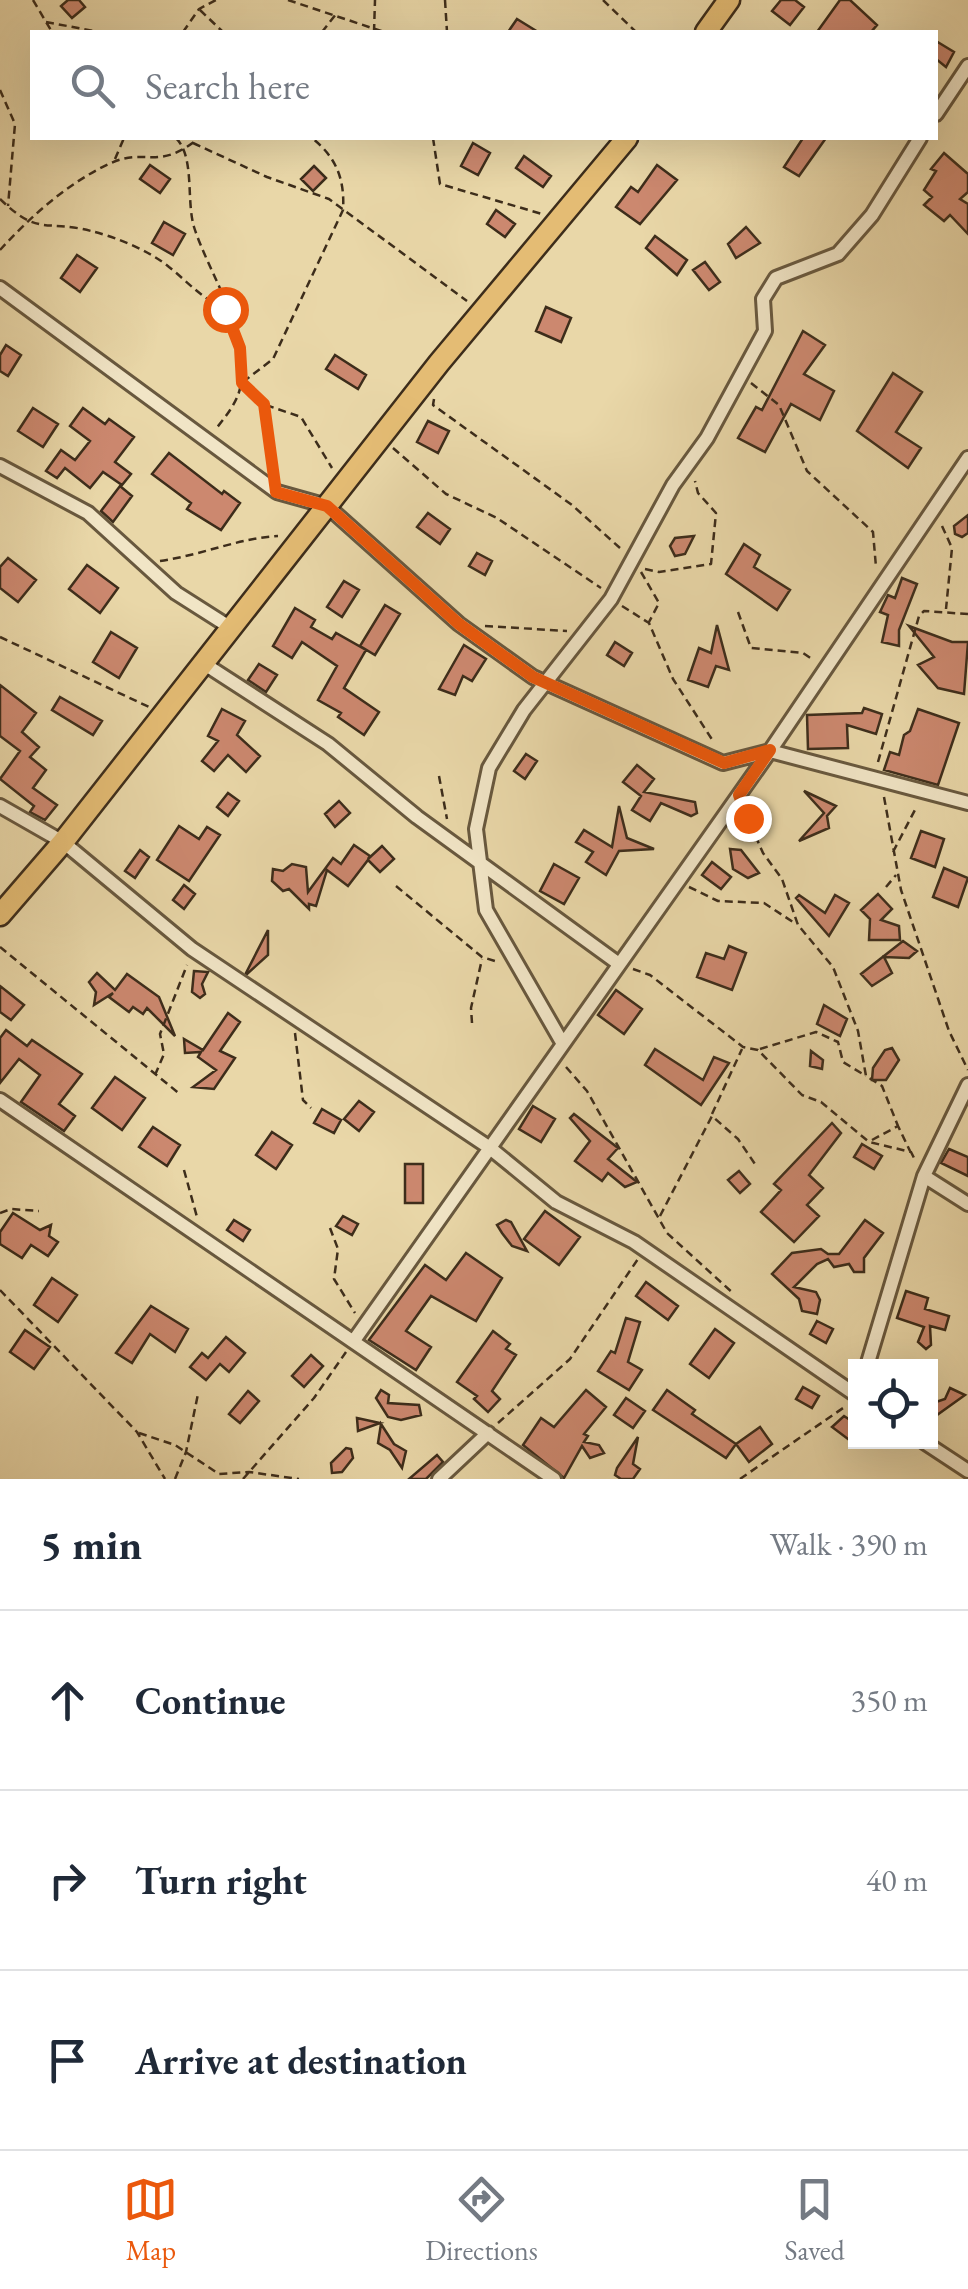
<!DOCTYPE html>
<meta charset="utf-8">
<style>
:root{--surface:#fff;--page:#f2f2f3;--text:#1f2937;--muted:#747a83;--line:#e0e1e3;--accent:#ea580c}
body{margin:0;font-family:"EB Garamond",serif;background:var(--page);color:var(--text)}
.controls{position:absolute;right:30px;bottom:30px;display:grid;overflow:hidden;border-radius:0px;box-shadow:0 10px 40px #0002}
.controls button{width:90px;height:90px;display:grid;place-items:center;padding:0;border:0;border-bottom:2px solid var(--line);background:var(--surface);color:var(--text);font:50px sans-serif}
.stop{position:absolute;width:30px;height:30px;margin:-22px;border:8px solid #ea580c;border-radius:50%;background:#fff}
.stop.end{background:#ea580c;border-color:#fff;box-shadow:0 2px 10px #0008}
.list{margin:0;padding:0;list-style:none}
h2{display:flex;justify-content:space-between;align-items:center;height:130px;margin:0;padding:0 40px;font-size:42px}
h2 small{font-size:32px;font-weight:400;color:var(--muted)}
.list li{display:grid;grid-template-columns:65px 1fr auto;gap:30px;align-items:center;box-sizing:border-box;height:180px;padding:0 40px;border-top:2px solid var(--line)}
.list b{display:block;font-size:38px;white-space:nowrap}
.list em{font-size:32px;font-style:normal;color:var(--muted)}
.icon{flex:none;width:55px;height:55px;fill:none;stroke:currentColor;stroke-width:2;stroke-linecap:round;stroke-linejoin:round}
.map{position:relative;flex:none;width:968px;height:1479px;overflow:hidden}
.search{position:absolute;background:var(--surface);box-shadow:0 10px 40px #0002;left:30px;right:30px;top:30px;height:110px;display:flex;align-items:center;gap:25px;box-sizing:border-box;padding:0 35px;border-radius:0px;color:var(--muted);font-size:38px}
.sheet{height:670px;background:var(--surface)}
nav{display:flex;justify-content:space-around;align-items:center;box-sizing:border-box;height:140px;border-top:2px solid var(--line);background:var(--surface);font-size:28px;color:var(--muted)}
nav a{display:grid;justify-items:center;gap:5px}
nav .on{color:var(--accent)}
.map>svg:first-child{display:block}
</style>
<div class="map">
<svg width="968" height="1479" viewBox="0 0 968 1479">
<rect width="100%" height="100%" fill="#e9d7a8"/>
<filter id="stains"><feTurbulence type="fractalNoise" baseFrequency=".002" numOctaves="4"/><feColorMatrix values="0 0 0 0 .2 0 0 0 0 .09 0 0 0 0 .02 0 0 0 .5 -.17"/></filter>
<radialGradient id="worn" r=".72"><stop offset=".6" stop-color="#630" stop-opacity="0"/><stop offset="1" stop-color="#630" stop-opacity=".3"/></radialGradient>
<path fill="#cc886f" stroke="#3d2d1b" stroke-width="2.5" d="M68,0H79L85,7L72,18L61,6Z
M781,0H795L804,7L790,25L772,11Z
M840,0H850L877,25L871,32H817Z
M517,19L538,32H508Z
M936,41L954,52L946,67L936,59Z
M803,138H826L799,176L784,167Z
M473,143L490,153L478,175L461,166Z
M944,153L968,174V192L960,199L968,204V234L950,215L944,221L924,205L932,197L924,190L936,171L931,169Z
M524,156L551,176L543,187L516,168Z
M150,165L170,179L160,193L140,179Z
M657,165L677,180L640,224L616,207L631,187L638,192Z
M314,166L326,178L313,191L301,179Z
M496,210L515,224L505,237L487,224Z
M164,222L185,234L173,255L152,243Z
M746,227L760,243L736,258L728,244Z
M655,236L687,260L677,275L646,248Z
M77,255L97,268L80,292L61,278Z
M705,262L720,282L709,290L693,270Z
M546,307L571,318L561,342L536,331Z
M803,331L825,345L804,374L834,391L820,420L791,404L765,452L738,438L756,407L762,410Z
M6,345L21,355L8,376L0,371V355Z
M335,355L366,375L358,389L326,369Z
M893,373L922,392L896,432L921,448L908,468L857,431Z
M33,408L58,424L43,447L18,431Z
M83,408L105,424L109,419L134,437L115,462L131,474L122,485L103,472L90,488L65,468L57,478L46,471L61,450L75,460L90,441L70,426Z
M428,421L449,431L438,453L417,442Z
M169,453L222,494L224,491L240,503L221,530L187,509L191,503L152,474Z
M120,486L132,496L113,522L101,511Z
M428,513L450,529L440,544L417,527Z
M968,515V533L962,537L955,534L954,526Z
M694,536L685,554L675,556L670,546L675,538Z
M744,544L760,555L754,567L790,590L777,610L726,574Z
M477,553L492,561L485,575L469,566Z
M8,558L36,580L18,602L0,588V567Z
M87,565L118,588L100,613L69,589Z
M902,578L917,584L899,630V646L882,642L888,615L880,612L888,595L895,598Z
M344,581L359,590L342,617L327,607Z
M385,605L400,614L375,655L360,646Z
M295,608L315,620L311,627L332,639L336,633L366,650L344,688L379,712L364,735L338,717L341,713L318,700L337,666L302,642L292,658L273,646Z
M717,625L729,670L716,666L708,687L688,680L699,648L711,653Z
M909,626L952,642H968L964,694L938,688L918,665L934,657Z
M111,632L137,648L119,678L93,662Z
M615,642L632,653L624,666L607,655Z
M464,645L486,659L472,681L463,676L455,695L439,689Z
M259,664L277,675L266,692L248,680Z
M0,685L36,713L22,732L39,747L30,757L46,770L33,788L57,805L45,820L30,812L34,806L0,779L20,751L0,736Z
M60,697L102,721L93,735L52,710Z
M864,708L882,714L876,734L847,725L848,748L808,749L807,715L862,713Z
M222,709L245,721L237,735L260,756L246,772L228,755L214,771L202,761L218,741L208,736Z
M918,709L959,723L938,785L884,770L890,752L899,755L904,735L910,731Z
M526,754L537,761L525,779L514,771Z
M637,765L654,779L644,792L695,802L697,813L691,816L661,803L650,821L632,810L641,796L623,782Z
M804,791L836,806L827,816L829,828L799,841L824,813Z
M228,793L239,801L228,816L217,807Z
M339,801L350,813L335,827L325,814Z
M619,806L627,838L654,849L619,851L606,875L586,862L593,852L576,842L584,830L612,847Z
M179,826L199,839L207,827L220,835L189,881L157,860Z
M921,831L944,839L935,867L911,858Z
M354,845L370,856L368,859L382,846L394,859L380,872L368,860L348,886L327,870L316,906L309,904V909L289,889L283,891L272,881L273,869L283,871L292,864L306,867L308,892L333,858L341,864Z
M730,849L741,850L759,873L748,878L733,869Z
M140,850L149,857L135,878L125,871Z
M712,862L731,877L721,889L702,875Z
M554,864L579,878L564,904L540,891Z
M944,868L968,878L958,907L933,897Z
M184,885L195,894L184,909L173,900Z
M878,894L892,909L881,920L899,926L900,940H869L870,919L861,910Z
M799,895L825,913L835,895L849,903L829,936L796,898Z
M268,930V955L247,974L246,973Z
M903,941L917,951L909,958L884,957L892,973L872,986L861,974Z
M729,946L746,953L732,990L697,977L706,953L724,959Z
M194,971L208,972L202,984L205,994L200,998L192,992Z
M97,973L115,990L127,974L159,997L175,1036L147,1008L143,1014L133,1007L129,1012L109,997L113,993L94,1005L96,992L89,982Z
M0,986L24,1005L11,1020L0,1012Z
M616,990L642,1009L624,1034L598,1015Z
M824,1005L847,1019L840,1036L817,1024Z
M228,1013L240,1022L220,1051L235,1058L214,1089L193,1087L216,1070L198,1057L201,1052L185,1053L184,1039L203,1050Z
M6,1030L27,1046L32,1040L82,1074L59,1104L75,1116L64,1131L21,1102L40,1075L19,1059L0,1083V1038Z
M892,1048L899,1060L886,1080H872L873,1068L885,1050Z
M655,1049L703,1080L714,1057L729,1063L701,1105L645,1065Z
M811,1051L823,1060L822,1069L810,1066Z
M115,1077L145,1098L122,1130L92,1108Z
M359,1101L374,1112L359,1131L344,1119Z
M533,1106L555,1119L541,1142L519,1129Z
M322,1109L341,1120L334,1133L314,1123Z
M574,1114L618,1148L608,1159L637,1182L625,1187L608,1173L602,1181L575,1161L590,1141L570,1118Z
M832,1123L841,1133L809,1175L823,1188L807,1205L819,1216L794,1242L761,1212L781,1190L774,1184Z
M153,1127L180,1145L167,1166L139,1147Z
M272,1132L292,1145L276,1169L256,1155Z
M862,1144L882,1156L874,1169L854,1157Z
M949,1149L968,1157V1176L941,1163Z
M405,1164H423V1203H405Z
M739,1171L750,1184L740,1193L728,1180Z
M545,1211L580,1237L559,1265L524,1239Z
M13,1213L40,1230L51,1225L49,1236L58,1242L48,1256L31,1245L22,1258L0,1244V1232Z
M343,1216L358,1224L352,1235L336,1226Z
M234,1220L250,1230L243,1241L227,1230Z
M506,1220L511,1222L527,1251L512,1246L502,1233L497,1225Z
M865,1220L883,1233L864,1258V1272H854L849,1264L834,1267L828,1259L817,1264L794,1287L816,1292L820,1300L817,1314L802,1311L799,1299L772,1274L792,1253L821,1249L828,1254H839Z
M466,1253L502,1278L476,1321L431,1296L406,1331L431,1347L416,1370L369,1340L425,1265L446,1280Z
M52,1278L77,1295L58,1322L34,1305Z
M646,1282L678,1306L668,1320L636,1296Z
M906,1291L928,1298L925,1309L949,1316L945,1330L930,1326L931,1345L926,1349L918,1342L924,1327L897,1318Z
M151,1306L188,1329L175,1352L150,1334L132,1363L116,1353Z
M626,1318L640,1322L628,1362L642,1370L629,1390L598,1371L611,1351L615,1353Z
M817,1321L833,1329L826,1343L810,1334Z
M715,1329L734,1343L709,1378L690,1364Z
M25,1330L50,1347L34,1369L10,1352Z
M493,1331L510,1344L506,1349L516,1355L492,1391L500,1399L488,1412L474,1399L477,1396L457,1382Z
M226,1337L245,1353L229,1372L220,1364L206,1380L190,1367L202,1353L208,1358Z
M311,1355L323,1366L304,1387L292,1376Z
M803,1387L819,1396L812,1408L796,1399Z
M950,1388L965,1395L930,1420V1404L945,1399Z
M381,1390L389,1395L388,1403L419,1405L421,1415L401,1420L388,1417L376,1398Z
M586,1390L606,1407L584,1434L588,1436L584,1442L599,1445L604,1453L590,1458L582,1446L564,1478L523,1445L541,1418L554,1427Z
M667,1390L695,1410L692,1414L736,1444L726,1458L653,1410Z
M248,1391L259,1401L240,1423L229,1414Z
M626,1398L645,1411L633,1428L614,1415Z
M844,1416L856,1424V1445L832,1427Z
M357,1418L380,1423L358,1431Z
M381,1424L394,1444L406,1451L402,1468L390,1450L378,1443Z
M760,1427L772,1444L749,1462L736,1444Z
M638,1437L633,1464L640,1469L633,1479H621L615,1475L617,1468Z
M346,1448L351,1449L353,1458L342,1472L332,1473L331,1463Z
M437,1455L443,1462L426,1479H409Z"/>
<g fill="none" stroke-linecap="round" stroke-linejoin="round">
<g stroke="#68583e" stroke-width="18">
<path id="minor" d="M936,114L968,66
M0,288L277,492L327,506L459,624L533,677L723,763L770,751L968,803
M0,466L88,513L176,593L231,628
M203,663L328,744L417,817L619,964
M0,806L63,842L192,949L490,1148L556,1202L634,1242L856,1395
M563,1044L486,910L476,829L489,768L524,710L611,599L673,485L707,438L765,331L763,299L776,278L838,254L872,215L920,138
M0,1100L554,1479
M924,1176L968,1204
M355,1339L770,751L968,458
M867,1366L924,1176L968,1085
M924,1442L968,1471
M439,1479L488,1433"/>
</g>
<g stroke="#3d2d1b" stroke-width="25">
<path id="trunk" d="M706,32L729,0
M0,915L63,842L439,363L627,138"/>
</g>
<path stroke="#3d2d1b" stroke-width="2.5" stroke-dasharray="8 5" stroke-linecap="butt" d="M33,0L52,32
M288,0L384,32
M445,0L447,32
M603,0L636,32
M200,10L223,32
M46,22L99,32
M183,32L199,9L216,0
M322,32L336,14
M374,32L375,0
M0,90L15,124L8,206
M176,138C195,157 186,200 194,227C209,274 250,332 241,383C239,401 226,416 215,430
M433,138L440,184L542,214
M193,143L267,177L329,199L467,301
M115,159L124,138
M0,199C39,237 45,219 91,231C116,237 150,251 169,267C188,282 201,298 224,308
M0,250C31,216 69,182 111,163C146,147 157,172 199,138
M243,382L273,359L343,210C345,179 336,157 312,138
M751,383L779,405L807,471L873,532L876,567
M243,384L265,404L274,471
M434,399L433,405L572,505L620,548
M266,405L301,417L332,468
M393,448L446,494L497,518L601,588
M942,526L952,548L946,609
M160,561C202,555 239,538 278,536
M645,569L659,572L711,564L716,513L698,493L695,481
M641,572L659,603L649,622
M622,606L649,623L673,679L713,741
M738,612L751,648L803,653L812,659
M485,626L567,631
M0,637L149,707
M878,762L919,616L924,611L968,614
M439,776L447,819
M884,797L901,890L949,1031L968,1070
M745,812L763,853L782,879L798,925L833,967L858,1031L866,1076L882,1086L898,1126
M893,852L917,806
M396,886L482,957L498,962
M689,887L718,901L764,903L796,924
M886,887L896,875
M0,947L181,1095
M633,969L650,975L743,1047L758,1050L802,1095L821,1102L869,1142L911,1152L916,1162
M472,1023L471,1008L482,959
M295,1033L303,1100L311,1108
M760,1049L816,1032L838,1042L843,1062L866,1076
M566,1067L587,1091L667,1233L734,1294
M155,1075L164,1054L160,1034L187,965
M712,1114L742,1049
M872,1140L898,1126L910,1151
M184,1170L197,1217
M0,1213L11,1209L39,1211
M660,1216L712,1116L738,1139L755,1164
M330,1228L338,1249L334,1279L355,1313
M0,1290L137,1432L165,1479
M498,1423L570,1359L638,1259
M139,1433L175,1445L219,1474L249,1472L299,1479
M175,1479L186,1452L198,1394
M243,1479L314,1398L346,1352
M740,1479L846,1406"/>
<use href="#minor" stroke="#f1e5c6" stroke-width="12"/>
<use href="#trunk" stroke="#e4bc74" stroke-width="20"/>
</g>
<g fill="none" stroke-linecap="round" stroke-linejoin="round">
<path stroke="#ea580c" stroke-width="12" d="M225,309L240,348L242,383L264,404L276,492L327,506L459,624L533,677L724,763L770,750L739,795L748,818"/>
</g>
<rect width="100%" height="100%" filter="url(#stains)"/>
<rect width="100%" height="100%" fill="url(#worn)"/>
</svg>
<div class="controls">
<button><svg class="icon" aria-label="locate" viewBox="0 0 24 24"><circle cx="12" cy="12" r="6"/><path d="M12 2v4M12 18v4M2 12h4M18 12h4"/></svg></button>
</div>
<div class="stop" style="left:225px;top:309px"></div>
<div class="stop end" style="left:748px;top:818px"></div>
<div class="search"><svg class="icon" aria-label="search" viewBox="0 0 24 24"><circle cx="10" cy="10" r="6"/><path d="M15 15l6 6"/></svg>Search here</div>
</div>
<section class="sheet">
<h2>5 min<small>Walk · 390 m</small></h2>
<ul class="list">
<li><svg class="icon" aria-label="ahead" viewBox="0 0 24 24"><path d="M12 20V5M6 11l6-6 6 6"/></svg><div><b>Continue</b></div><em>350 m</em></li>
<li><svg class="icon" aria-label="right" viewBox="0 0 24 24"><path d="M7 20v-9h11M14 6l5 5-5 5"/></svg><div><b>Turn right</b></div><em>40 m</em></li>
<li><svg class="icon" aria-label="arrive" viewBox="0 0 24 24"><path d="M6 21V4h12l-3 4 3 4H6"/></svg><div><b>Arrive at destination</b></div></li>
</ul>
</section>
<nav>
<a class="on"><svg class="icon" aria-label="map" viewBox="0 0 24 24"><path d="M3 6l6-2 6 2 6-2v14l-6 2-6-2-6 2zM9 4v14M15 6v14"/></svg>Map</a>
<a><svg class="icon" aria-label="directions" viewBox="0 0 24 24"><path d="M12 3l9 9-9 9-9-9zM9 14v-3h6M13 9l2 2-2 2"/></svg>Directions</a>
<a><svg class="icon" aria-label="saved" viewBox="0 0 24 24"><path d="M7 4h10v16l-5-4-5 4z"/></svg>Saved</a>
</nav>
